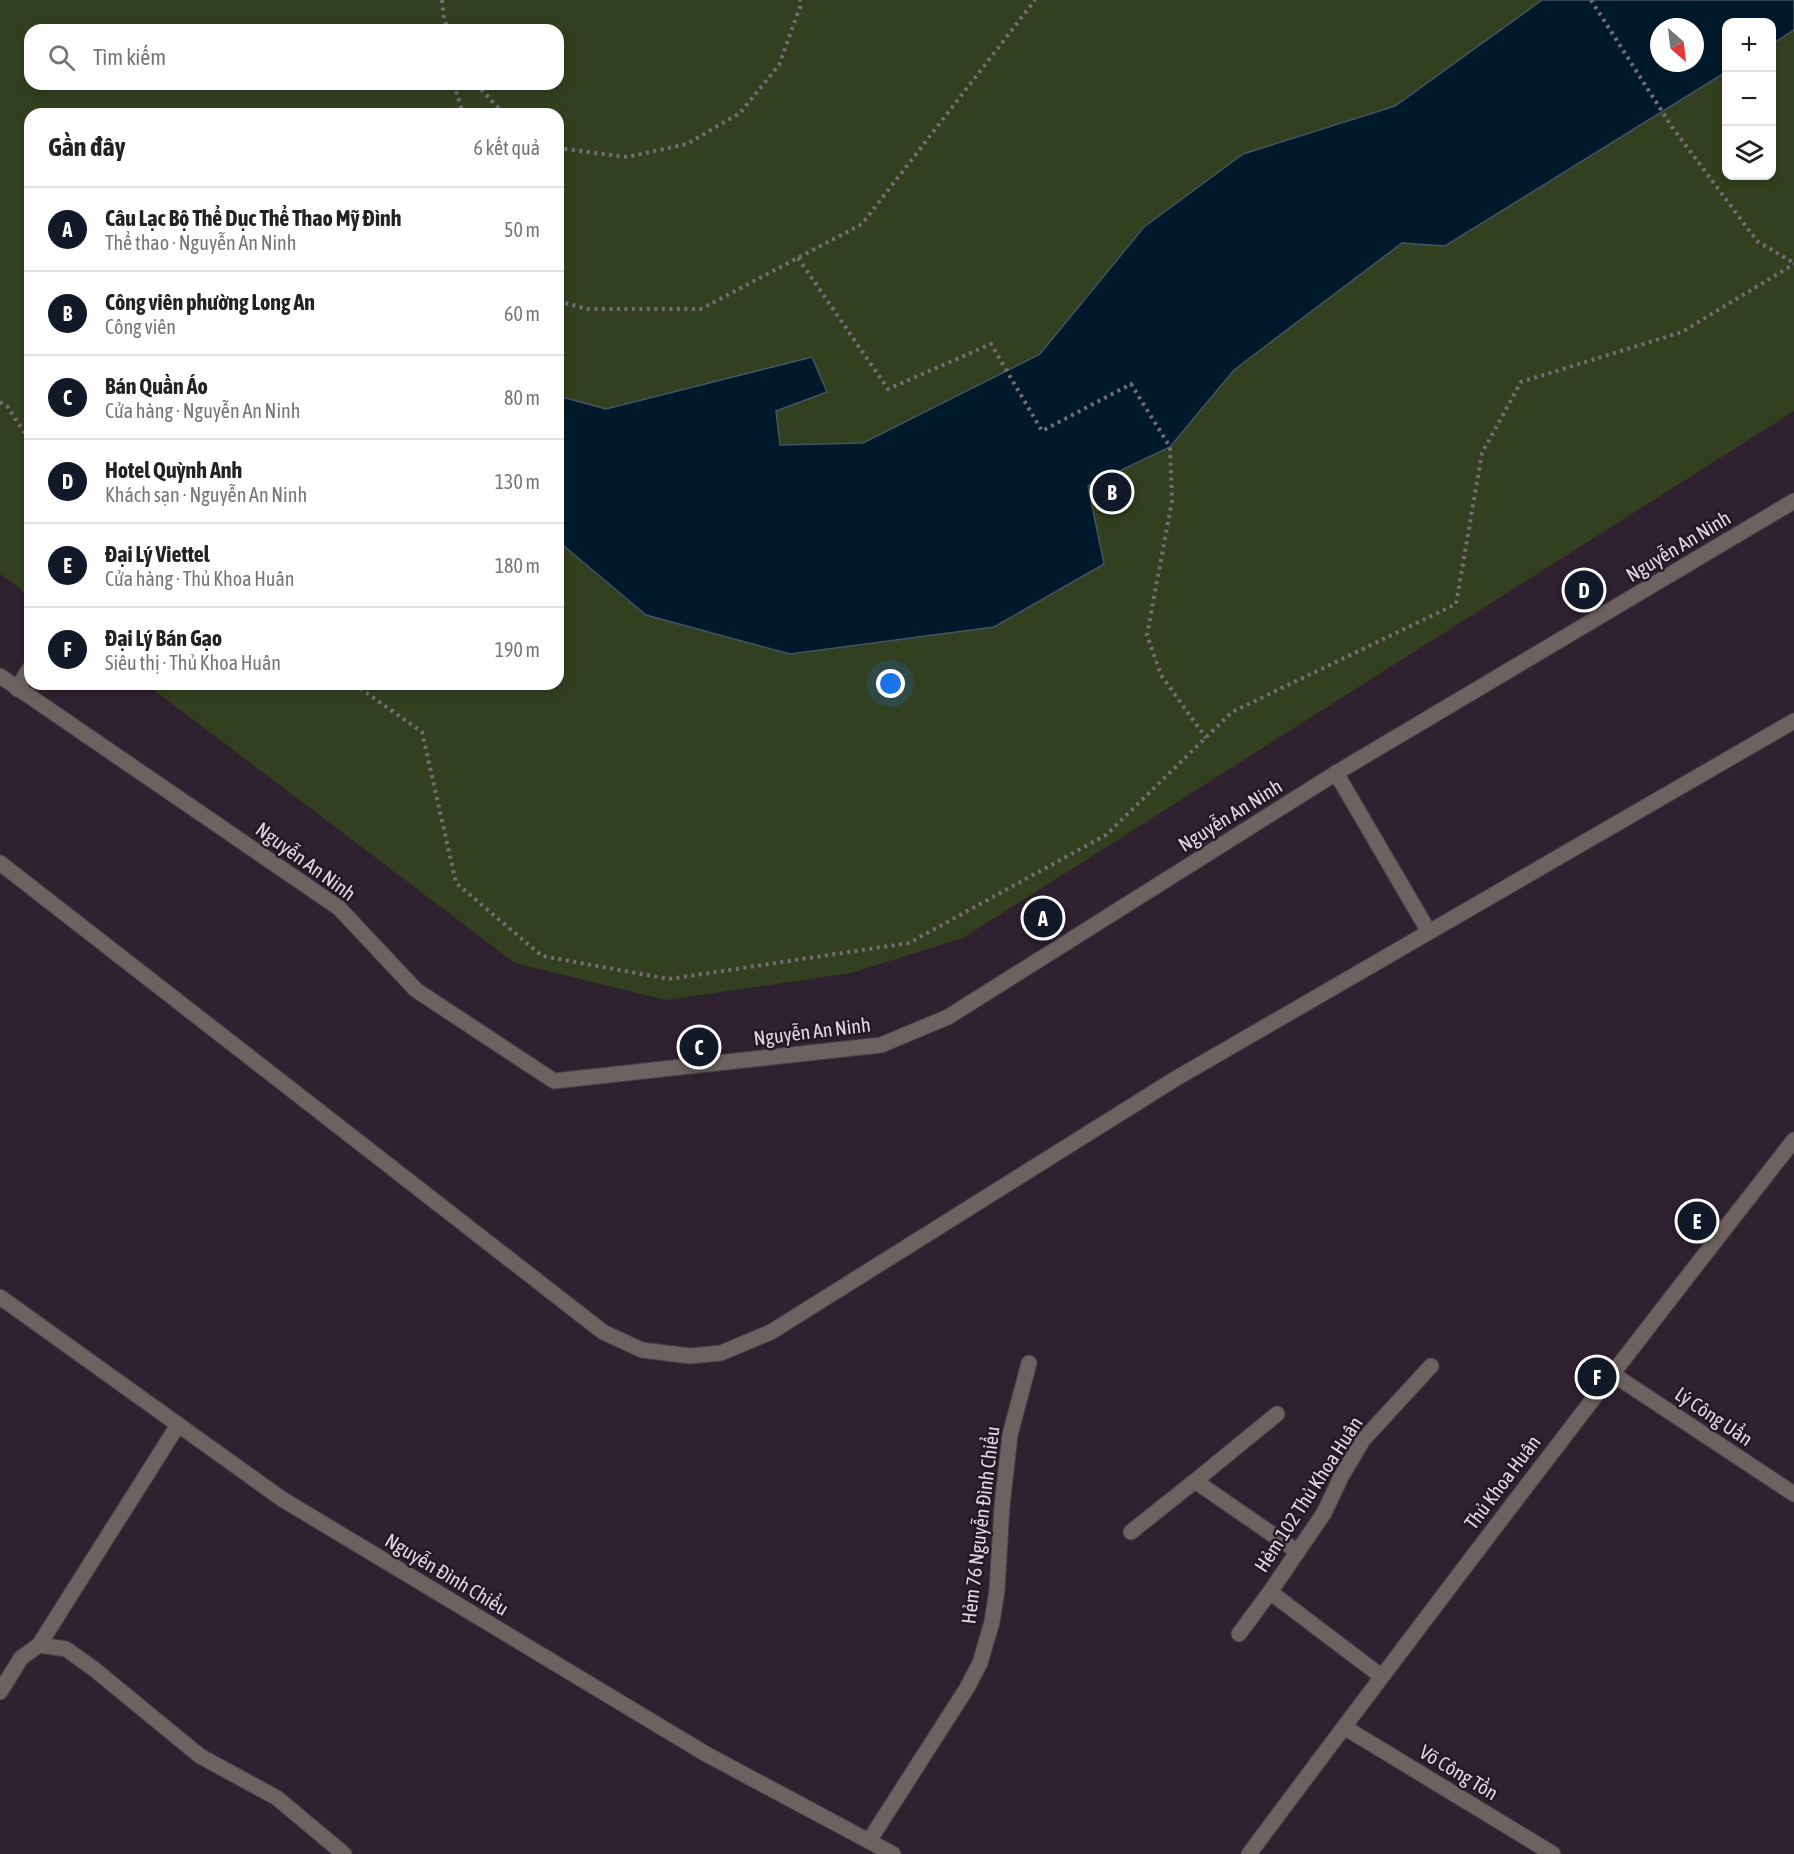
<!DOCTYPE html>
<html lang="vi">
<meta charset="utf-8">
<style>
:root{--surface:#fff;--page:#f6f6f6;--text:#222;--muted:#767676;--line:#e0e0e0;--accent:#111827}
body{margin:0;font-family:"Asap Condensed",sans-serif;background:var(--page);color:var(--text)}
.controls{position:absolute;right:18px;top:18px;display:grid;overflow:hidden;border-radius:12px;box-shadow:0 3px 9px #0003}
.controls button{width:54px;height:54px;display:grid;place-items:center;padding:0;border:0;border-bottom:2px solid var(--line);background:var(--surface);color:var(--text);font:30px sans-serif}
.compass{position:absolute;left:1650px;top:18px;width:54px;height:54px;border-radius:50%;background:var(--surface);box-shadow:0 3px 9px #0003;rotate:152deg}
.you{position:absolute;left:891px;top:684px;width:21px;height:21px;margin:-15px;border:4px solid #fff;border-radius:50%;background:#1a73e8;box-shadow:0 0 0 9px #1a73e833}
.badge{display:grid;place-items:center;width:39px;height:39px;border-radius:50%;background:var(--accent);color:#fff;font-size:20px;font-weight:700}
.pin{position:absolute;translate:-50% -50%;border:3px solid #fff;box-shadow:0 2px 6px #0006}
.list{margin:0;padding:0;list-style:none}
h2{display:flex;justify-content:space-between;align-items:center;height:78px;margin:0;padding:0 24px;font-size:26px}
h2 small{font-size:20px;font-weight:400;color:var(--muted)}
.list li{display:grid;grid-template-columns:39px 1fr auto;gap:18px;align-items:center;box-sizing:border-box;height:84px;padding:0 24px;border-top:2px solid var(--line)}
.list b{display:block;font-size:22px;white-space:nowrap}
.list p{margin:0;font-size:20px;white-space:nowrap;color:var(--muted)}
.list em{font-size:20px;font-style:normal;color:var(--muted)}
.icon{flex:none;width:33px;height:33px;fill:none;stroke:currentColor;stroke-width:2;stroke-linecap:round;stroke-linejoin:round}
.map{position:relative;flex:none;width:1794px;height:1854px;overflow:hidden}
.search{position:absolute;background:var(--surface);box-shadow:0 3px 9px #0003;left:24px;top:24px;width:540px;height:66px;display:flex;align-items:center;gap:15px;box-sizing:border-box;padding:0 21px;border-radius:18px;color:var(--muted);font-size:22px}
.panel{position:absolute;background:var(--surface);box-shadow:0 3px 9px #0003;left:24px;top:108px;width:540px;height:582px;border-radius:18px}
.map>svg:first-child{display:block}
</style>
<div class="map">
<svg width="1794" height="1854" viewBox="0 0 1794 1854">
<rect width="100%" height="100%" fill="#2f212f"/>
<path fill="#33401f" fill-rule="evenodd" d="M0,0H1794V411L963,938L851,973L666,1000L515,963L146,684H558V114H30V596L0,574ZM1726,22H1772V176H1726ZM1659,27H1695V63H1659ZM30,30H558V84H30Z"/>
<path fill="#001a2c" stroke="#445362" stroke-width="1.5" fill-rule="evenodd" d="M1542,0H1794V30L1772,44V22H1726V72L1445,246L1402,243L1234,370L1170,447L1088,486L1104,564L994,627L790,654L646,615L558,541V396L606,409L812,357L827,392L776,411L780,445L863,443L1040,354L1144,227L1243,154L1395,106ZM1659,27H1695V63H1659Z"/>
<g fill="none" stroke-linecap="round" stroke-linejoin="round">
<g stroke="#4b3e4b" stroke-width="17">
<path id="minor" d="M0,676L339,908L416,990L554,1081L881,1045L948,1017L1336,773L1794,501
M17,689L30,668
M1336,773L1429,932
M0,863L603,1332L642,1350L690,1356L721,1353L771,1332L1175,1079L1794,721
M0,1297L282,1499L706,1754L893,1854
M1611,1373L1794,1494
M1195,1481L1277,1414
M1131,1532L1195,1481L1298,1552
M1239,1634L1270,1592
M39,1645L66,1649L94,1669L200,1756L277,1798L344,1854
M1381,1676L1270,1592L1324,1513L1341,1477L1363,1440L1431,1366
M0,1692L21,1658L39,1645L178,1425
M1344,1727L1553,1854
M869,1841L967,1688L980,1663L992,1622L997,1590L1002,1506L1010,1435L1029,1363
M1249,1854C1428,1614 1609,1376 1794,1140"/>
</g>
<path stroke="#776b77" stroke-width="4" stroke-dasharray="3 4.5" stroke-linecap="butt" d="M442,0L444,19L448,30
M1591,0L1672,127L1757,241L1794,263
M454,84L463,114
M476,84L504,114
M558,145L565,149L627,157L687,144L740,113L779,65L800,7V0
M798,258L888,389L991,344L1042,431L1131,384L1170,447L1172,501L1147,635L1161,675L1206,738
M558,301L587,309H701L862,224L1035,0
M0,402L7,406L30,441
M354,684L422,732L456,883L542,956L669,979L909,943L1106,835L1232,712L1456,604L1482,453L1521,382L1682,332L1794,264"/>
<use href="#minor" stroke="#6d625f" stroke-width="15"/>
</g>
<g text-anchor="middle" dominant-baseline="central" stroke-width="5" stroke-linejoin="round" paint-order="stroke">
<g font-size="20" fill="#e1d8e1" stroke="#251825">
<text transform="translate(1678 546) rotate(-31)">Nguyễn An Ninh</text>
<text transform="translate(1230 815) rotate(-32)">Nguyễn An Ninh</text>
<text transform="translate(306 861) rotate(36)">Nguyễn An Ninh</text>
<text transform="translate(812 1031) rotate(-7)">Nguyễn An Ninh</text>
<text transform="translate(1714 1416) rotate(34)">Lý Công Uẩn</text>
<text transform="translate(1502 1482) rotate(-53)">Thủ Khoa Huân</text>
<text transform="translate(1308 1494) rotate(-57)">Hẻm 102 Thủ Khoa Huân</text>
<text transform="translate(980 1525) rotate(-83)">Hẻm 76 Nguyễn Đình Chiểu</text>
<text transform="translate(447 1574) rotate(31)">Nguyễn Đình Chiểu</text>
<text transform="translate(1459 1772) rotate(31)">Võ Công Tồn</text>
</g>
</g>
</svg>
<div class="controls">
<button>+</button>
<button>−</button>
<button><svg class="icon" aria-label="layers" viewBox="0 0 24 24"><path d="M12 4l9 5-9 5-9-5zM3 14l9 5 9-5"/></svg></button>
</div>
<svg class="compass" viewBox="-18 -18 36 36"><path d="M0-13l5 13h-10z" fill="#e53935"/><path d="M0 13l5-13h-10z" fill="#767676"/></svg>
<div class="you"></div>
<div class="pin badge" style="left:1043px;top:918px">A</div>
<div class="pin badge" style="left:1112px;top:492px">B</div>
<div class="pin badge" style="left:699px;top:1047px">C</div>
<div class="pin badge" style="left:1584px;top:590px">D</div>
<div class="pin badge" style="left:1697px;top:1221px">E</div>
<div class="pin badge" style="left:1597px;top:1377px">F</div>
<div class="search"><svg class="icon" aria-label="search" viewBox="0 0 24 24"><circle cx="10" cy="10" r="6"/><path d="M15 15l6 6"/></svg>Tìm kiếm</div>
<section class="panel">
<h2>Gần đây<small>6 kết quả</small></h2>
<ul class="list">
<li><span class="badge">A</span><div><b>Câu Lạc Bộ Thể Dục Thể Thao Mỹ Đình</b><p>Thể thao · Nguyễn An Ninh</p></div><em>50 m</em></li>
<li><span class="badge">B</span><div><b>Công viên phường Long An</b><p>Công viên</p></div><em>60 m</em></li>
<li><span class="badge">C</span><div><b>Bán Quần Áo</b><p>Cửa hàng · Nguyễn An Ninh</p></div><em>80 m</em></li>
<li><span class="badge">D</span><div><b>Hotel Quỳnh Anh</b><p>Khách sạn · Nguyễn An Ninh</p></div><em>130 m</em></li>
<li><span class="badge">E</span><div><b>Đại Lý Viettel</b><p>Cửa hàng · Thủ Khoa Huân</p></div><em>180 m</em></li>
<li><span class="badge">F</span><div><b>Đại Lý Bán Gạo</b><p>Siêu thị · Thủ Khoa Huân</p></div><em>190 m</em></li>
</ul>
</section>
</div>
